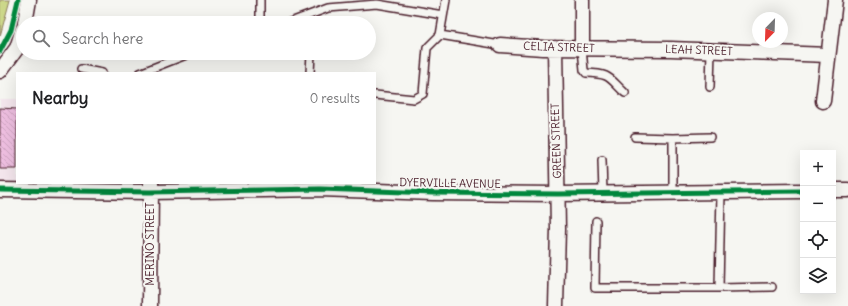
<!DOCTYPE html>
<meta charset="utf-8">
<style>
:root{--surface:#fff;--page:#f6f6f6;--text:#202124;--muted:#757577;--line:#e0e0e0}
body{margin:0;font-family:Delius,sans-serif;background:var(--page);color:var(--text)}
.controls{position:absolute;right:12px;bottom:12px;display:grid;overflow:hidden;border-radius:0px;box-shadow:0 4px 16px #0002}
.controls button{width:36px;height:36px;display:grid;place-items:center;padding:0;border:0;border-bottom:1px solid var(--line);background:var(--surface);color:var(--text);font:20px sans-serif}
.compass{position:absolute;left:752px;top:12px;width:36px;height:36px;border-radius:50%;background:var(--surface);box-shadow:0 4px 16px #0002;rotate:203deg}
.list{margin:0;padding:0;list-style:none}
h2{display:flex;justify-content:space-between;align-items:center;height:52px;margin:0;padding:0 16px;font-size:17px}
h2 small{font-size:13px;font-weight:400;color:var(--muted)}
.icon{flex:none;width:22px;height:22px;fill:none;stroke:currentColor;stroke-width:2;stroke-linecap:round;stroke-linejoin:round}
.map{position:relative;flex:none;width:848px;height:306px;overflow:hidden}
.search{position:absolute;background:var(--surface);box-shadow:0 4px 16px #0002;left:16px;top:16px;width:360px;height:44px;display:flex;align-items:center;gap:10px;box-sizing:border-box;padding:0 14px;border-radius:22px;color:var(--muted);font-size:15px}
.panel{position:absolute;background:var(--surface);box-shadow:0 4px 16px #0002;left:16px;top:72px;width:360px;height:112px;border-radius:0px}
.map>svg:first-child{display:block}
</style>
<div class="map">
<svg width="848" height="306" viewBox="0 0 848 306">
<defs>
<pattern id="building-back-hatch" width="6" height="6" patternUnits="userSpaceOnUse"><rect width="6" height="6" fill="#efbfe1"/><path d="M-1 5l2 2M0 0l6 6M5-1l2 2" fill="none" stroke="#cea4c1"/></pattern>
</defs>
<rect width="100%" height="100%" fill="#f6f6f2"/>
<filter id="ink" filterUnits="userSpaceOnUse"><feTurbulence type="fractalNoise" baseFrequency=".025" numOctaves="2"/><feDisplacementMap in="SourceGraphic" scale="8" xChannelSelector="R" yChannelSelector="G"/><feConvolveMatrix kernelMatrix="1 2 1 2 8 2 1 2 1" color-interpolation-filters="sRGB"/></filter>
<g filter="url(#ink)">
<path fill="#f4e6ed" d="M0,99H17V183H76L75,190L0,191Z"/>
<path fill="#ccd78a" stroke="#8b7b5a" d="M0,0H10L0,36Z"/>
<path fill="url(#building-back-hatch)" stroke="#4a1f2b" d="M31,16L47,18V23H30Z
M27,53H43V56Z
M0,108L17,109V169H0Z"/>
<g fill="none" stroke-linecap="round" stroke-linejoin="round">
<g stroke="#4a1f2b" stroke-width="10">
<path id="service" d="M446,0L440,35L500,45
M260,23V0
M288,23L328,8L377,4L443,15
M582,49L584,70L586,73C611,74 608,77 625,93
M81,69L102,73
M140,73L191,53
M310,73L311,53
M710,87L711,50
M375,95L414,99L423,94L427,48L440,35
M635,137L673,138
M602,160L603,193
M673,192V138L710,137
M596,221L595,288H719L721,192
M719,288L772,287"/>
</g>
<g stroke="#4a1f2b" stroke-width="17">
<path id="minor" d="M25,23L29,0
M500,45L543,48L671,49L828,55
M555,48L558,229L556,306
M582,49V0
M0,71L17,48L23,29
M823,101L835,0
M0,190L150,192L320,189L433,193L558,194L803,191
M833,190H848
M150,306L151,183"/>
</g>
<use href="#service" stroke="#f6f6f2" stroke-width="7"/>
<use href="#minor" stroke="#f6f6f2" stroke-width="14"/>
<g stroke="#f6f6f2" stroke-width="8">
<path id="cycleway" d="M0,51L11,30L18,0
M0,190L150,192L320,189L433,193L558,194L803,191"/>
</g>
<use href="#cycleway" stroke="#00873e" stroke-width="5"/>
</g>
</g>
<g text-anchor="middle" dominant-baseline="central" stroke-width="4" stroke-linejoin="round" paint-order="stroke">
<g font-size="11" fill="#4a1f2b" stroke="#f6f6f2">
<text transform="translate(559 47) rotate(2)">CELIA STREET</text>
<text transform="translate(699 50) rotate(2)">LEAH STREET</text>
<text transform="translate(556 141) rotate(-92)">GREEN STREET</text>
<text transform="translate(450 183) rotate(1)">DYERVILLE AVENUE</text>
<text transform="translate(150 244) rotate(-90)">MERINO STREET</text>
</g>
</g>
</svg>
<div class="controls">
<button>+</button>
<button>−</button>
<button><svg class="icon" aria-label="locate" viewBox="0 0 24 24"><circle cx="12" cy="12" r="6"/><path d="M12 2v4M12 18v4M2 12h4M18 12h4"/></svg></button>
<button><svg class="icon" aria-label="layers" viewBox="0 0 24 24"><path d="M12 4l9 5-9 5-9-5zM3 14l9 5 9-5"/></svg></button>
</div>
<svg class="compass" viewBox="-18 -18 36 36"><path d="M0-13l5 13h-10z" fill="#e53935"/><path d="M0 13l5-13h-10z" fill="#757577"/></svg>
<div class="search"><svg class="icon" aria-label="search" viewBox="0 0 24 24"><circle cx="10" cy="10" r="6"/><path d="M15 15l6 6"/></svg>Search here</div>
<section class="panel">
<h2>Nearby<small>0 results</small></h2>
<ul class="list">
</ul>
</section>
</div>
